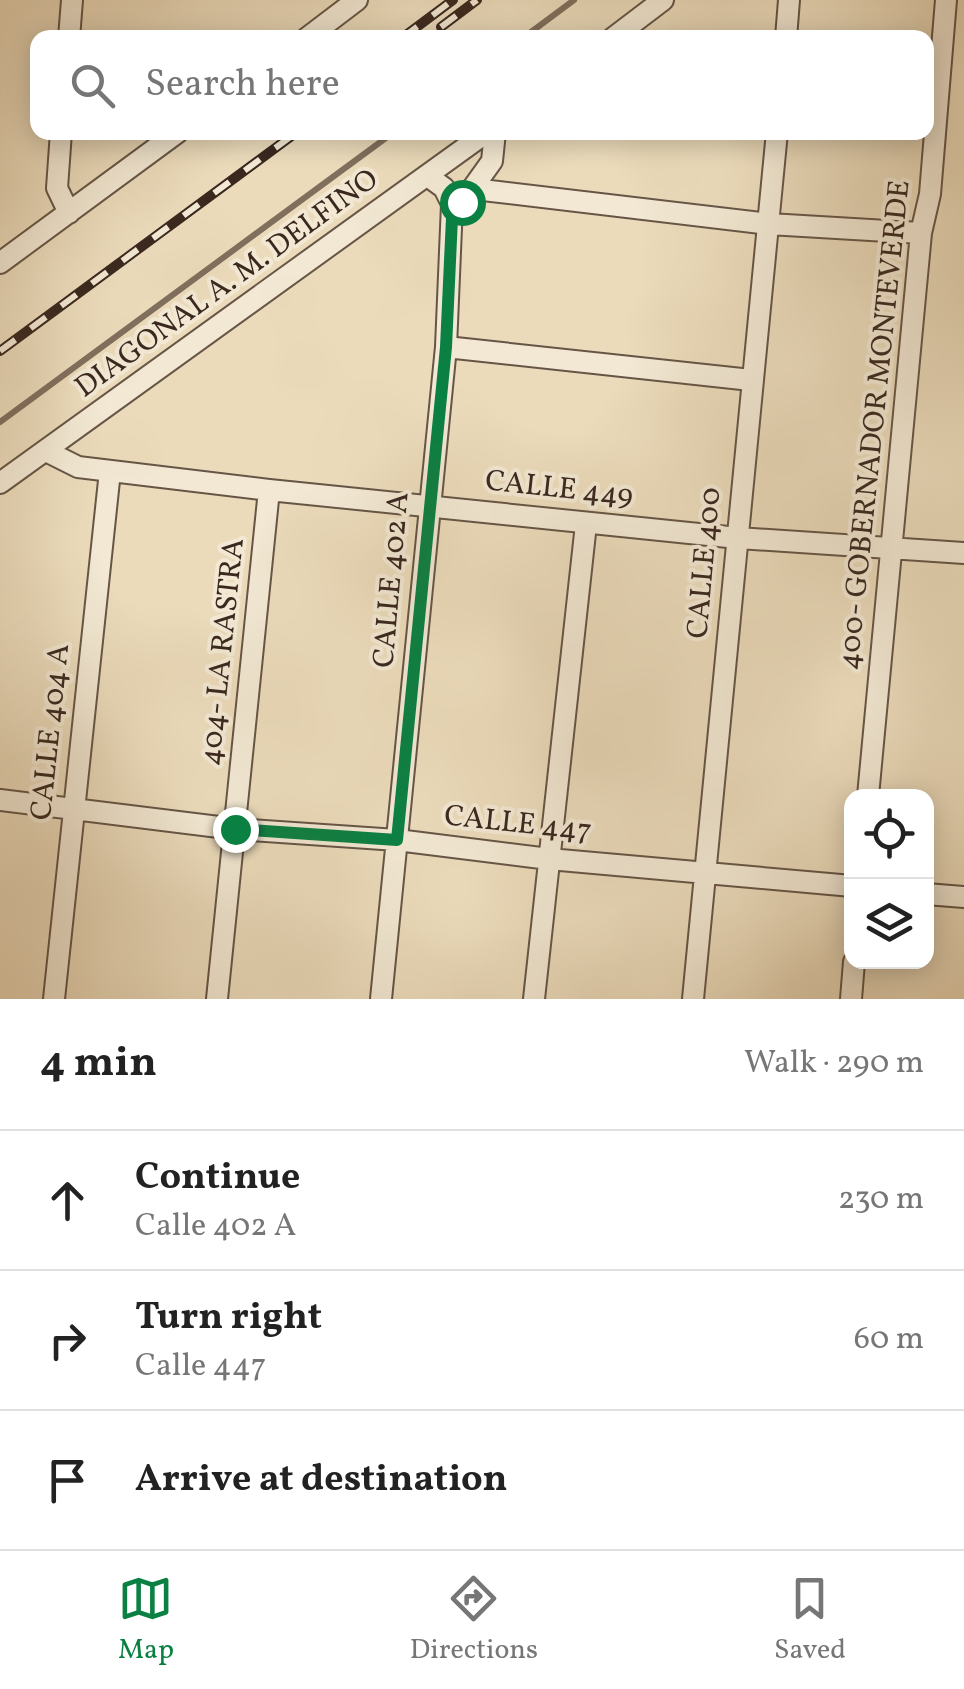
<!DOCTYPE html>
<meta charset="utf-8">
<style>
:root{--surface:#fff;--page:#f6f6f6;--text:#222;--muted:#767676;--line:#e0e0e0;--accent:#0b8043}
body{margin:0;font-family:Vollkorn,serif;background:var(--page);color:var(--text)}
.controls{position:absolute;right:30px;bottom:30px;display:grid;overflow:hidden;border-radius:20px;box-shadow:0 5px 25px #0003}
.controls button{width:90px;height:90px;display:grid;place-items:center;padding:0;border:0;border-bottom:2px solid var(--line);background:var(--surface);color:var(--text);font:50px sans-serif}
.stop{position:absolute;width:30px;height:30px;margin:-22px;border:8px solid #0b8043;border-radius:50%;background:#fff}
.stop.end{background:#0b8043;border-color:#fff;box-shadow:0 2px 10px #0008}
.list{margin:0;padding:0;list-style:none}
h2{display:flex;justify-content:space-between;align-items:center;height:130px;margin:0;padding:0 40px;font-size:42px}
h2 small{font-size:32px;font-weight:400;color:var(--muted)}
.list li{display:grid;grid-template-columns:65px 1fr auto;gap:30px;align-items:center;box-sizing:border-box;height:140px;padding:0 40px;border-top:2px solid var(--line)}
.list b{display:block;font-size:38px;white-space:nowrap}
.list p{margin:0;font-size:32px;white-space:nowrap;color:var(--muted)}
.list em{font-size:32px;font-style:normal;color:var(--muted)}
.icon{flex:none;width:55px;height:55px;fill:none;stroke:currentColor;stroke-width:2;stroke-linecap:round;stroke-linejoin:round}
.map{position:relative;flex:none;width:964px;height:999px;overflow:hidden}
.search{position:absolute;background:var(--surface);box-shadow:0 5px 25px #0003;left:30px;right:30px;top:30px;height:110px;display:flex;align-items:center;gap:25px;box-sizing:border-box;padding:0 35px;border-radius:20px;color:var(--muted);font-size:38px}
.sheet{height:550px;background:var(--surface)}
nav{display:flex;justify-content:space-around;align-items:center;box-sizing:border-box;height:140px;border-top:2px solid var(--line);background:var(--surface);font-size:28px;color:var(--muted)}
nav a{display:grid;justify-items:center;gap:5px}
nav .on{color:var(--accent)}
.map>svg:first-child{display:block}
</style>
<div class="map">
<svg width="964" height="999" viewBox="0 0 964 999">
<rect width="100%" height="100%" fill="#ebdbbb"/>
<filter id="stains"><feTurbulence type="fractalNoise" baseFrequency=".002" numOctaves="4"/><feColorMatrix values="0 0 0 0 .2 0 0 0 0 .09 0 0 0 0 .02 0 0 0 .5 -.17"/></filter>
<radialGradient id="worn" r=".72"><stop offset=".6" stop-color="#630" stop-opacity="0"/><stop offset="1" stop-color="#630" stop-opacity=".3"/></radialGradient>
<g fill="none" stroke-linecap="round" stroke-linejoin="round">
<path stroke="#806f5d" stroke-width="6" d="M523,38L574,0
M0,422L394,132"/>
<g stroke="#665546" stroke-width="24">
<path id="minor" d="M69,38L72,0
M307,38L357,0
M613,38L663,0
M786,38L789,0
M61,132L57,188L69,213
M474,189L769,224L921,233
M467,196L492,161L495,132
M0,263L178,132
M446,347L751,380
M46,451L78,467L269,490L738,538L964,553
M0,483L487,132
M868,796L921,233L930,194L946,0
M0,800L235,829L397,840L549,859L852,886
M926,894L964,897
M54,999L110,471
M217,999L269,490
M381,999L446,347L452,204L444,188L429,177
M534,999L586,524
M693,999L777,132
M851,999L854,962"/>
</g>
<use href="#minor" stroke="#f2e8d3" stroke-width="20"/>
<g stroke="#3a281f" stroke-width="10">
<path id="rail" d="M441,27L477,0
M402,38L453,0
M0,351L297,132"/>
</g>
<use href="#rail" stroke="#f2e8d3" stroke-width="6" stroke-dasharray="19" stroke-linecap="butt"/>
</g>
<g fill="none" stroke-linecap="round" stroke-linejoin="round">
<path stroke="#0b8043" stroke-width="12" d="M235,829L397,840L446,347L452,218L462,202"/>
</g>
<g text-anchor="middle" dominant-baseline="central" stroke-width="8" stroke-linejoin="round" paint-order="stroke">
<g font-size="30" fill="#3a281f" stroke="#f2e8d3">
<text transform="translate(227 284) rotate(-36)">DIAGONAL A. M. DELFINO</text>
<text transform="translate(875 425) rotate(-84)">400- GOBERNADOR MONTEVERDE</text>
<text transform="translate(559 489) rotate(6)">CALLE 449</text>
<text transform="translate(705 563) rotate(-85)">CALLE 400</text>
<text transform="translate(392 580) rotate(-85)">CALLE 402 A</text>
<text transform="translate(223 652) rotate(-84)">404- LA RASTRA</text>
<text transform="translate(51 732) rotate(-84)">CALLE 404 A</text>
<text transform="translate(518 824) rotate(6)">CALLE 447</text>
</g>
</g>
<rect width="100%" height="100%" filter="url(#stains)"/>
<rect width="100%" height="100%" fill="url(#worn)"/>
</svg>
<div class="controls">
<button><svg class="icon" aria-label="locate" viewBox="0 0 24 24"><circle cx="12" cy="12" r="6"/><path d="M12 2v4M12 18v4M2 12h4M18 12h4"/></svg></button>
<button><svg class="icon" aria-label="layers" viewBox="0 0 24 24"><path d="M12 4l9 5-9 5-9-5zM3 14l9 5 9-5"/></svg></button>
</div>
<div class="stop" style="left:462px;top:202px"></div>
<div class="stop end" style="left:235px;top:829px"></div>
<div class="search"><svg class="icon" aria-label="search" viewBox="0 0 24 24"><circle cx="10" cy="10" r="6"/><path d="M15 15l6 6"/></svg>Search here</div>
</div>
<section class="sheet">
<h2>4 min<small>Walk · 290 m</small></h2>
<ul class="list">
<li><svg class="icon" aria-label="ahead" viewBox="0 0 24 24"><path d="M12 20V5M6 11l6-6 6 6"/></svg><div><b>Continue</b><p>Calle 402 A</p></div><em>230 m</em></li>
<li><svg class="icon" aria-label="right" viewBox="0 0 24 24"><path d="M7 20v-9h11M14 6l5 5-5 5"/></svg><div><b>Turn right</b><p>Calle 447</p></div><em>60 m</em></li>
<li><svg class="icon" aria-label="arrive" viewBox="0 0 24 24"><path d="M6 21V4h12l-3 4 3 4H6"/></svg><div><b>Arrive at destination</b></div></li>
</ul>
</section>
<nav>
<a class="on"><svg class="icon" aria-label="map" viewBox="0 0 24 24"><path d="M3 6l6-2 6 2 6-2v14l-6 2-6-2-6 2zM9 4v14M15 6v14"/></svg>Map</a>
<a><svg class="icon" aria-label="directions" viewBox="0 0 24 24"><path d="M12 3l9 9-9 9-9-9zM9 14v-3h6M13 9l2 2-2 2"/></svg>Directions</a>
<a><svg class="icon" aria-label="saved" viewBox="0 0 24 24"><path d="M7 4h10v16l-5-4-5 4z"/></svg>Saved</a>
</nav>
